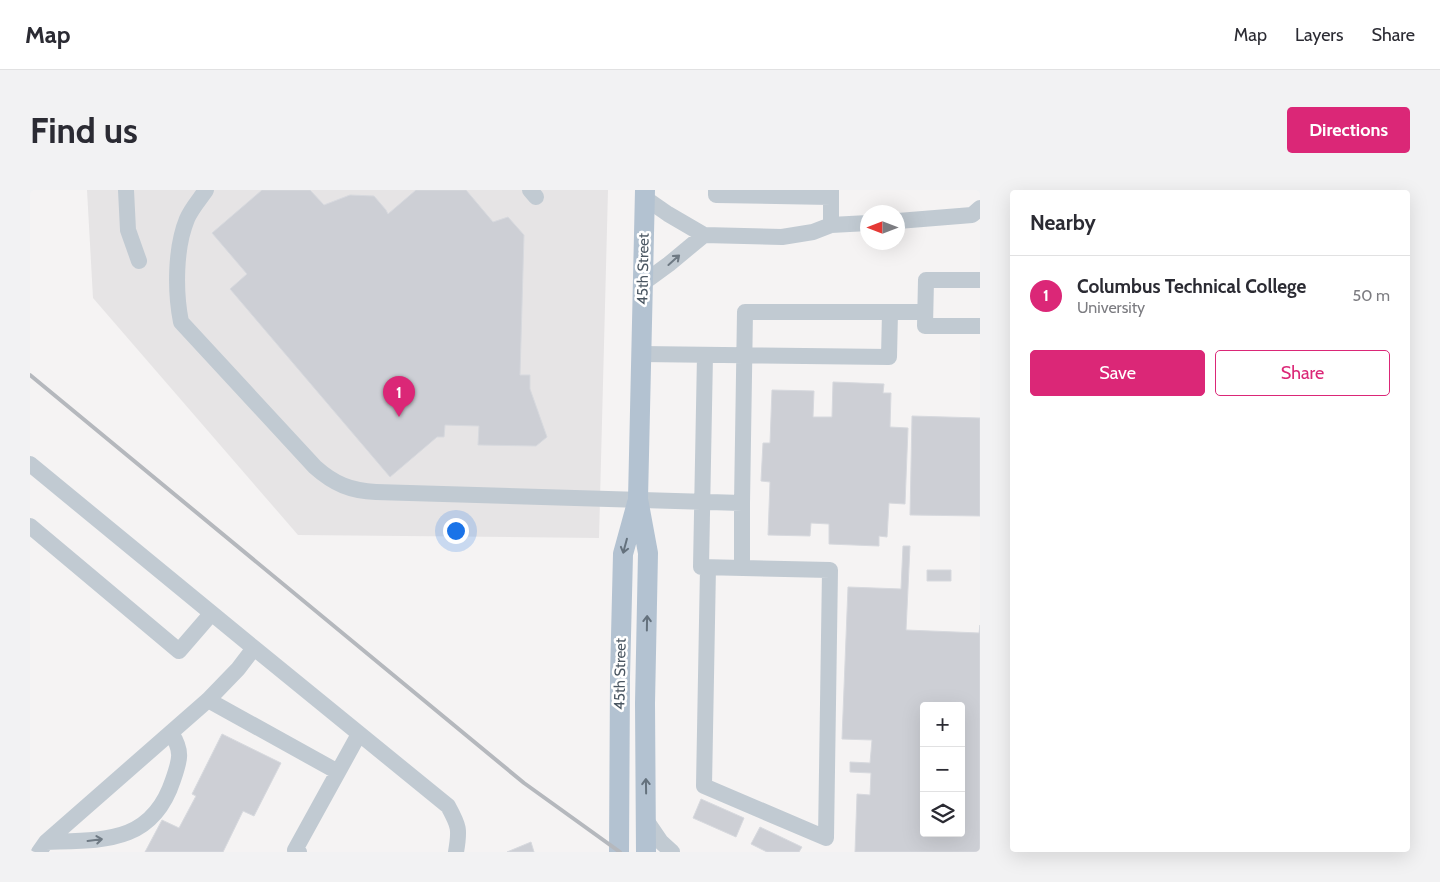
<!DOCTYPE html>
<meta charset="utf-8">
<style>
:root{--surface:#fff;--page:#f2f2f3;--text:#2b2b33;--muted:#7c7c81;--line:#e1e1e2;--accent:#db2777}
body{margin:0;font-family:Cabin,sans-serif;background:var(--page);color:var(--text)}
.controls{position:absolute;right:15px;bottom:15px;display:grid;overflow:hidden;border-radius:5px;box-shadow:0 5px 20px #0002}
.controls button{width:45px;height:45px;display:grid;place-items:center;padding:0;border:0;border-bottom:1px solid var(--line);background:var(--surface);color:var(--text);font:25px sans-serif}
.compass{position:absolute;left:830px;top:15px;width:45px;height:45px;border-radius:50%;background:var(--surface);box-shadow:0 5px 20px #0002;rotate:270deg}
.you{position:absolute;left:425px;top:340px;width:18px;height:18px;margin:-12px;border:4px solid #fff;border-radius:50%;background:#1a73e8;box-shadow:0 0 0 8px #1a73e833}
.badge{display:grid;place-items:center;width:32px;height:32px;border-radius:50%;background:var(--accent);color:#fff;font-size:16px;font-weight:700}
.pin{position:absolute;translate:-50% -41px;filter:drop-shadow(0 1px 2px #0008)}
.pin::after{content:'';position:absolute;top:26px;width:18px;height:15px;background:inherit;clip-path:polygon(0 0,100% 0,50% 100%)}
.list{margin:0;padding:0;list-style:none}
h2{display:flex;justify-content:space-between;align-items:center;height:65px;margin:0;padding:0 20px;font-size:21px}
h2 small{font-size:16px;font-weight:400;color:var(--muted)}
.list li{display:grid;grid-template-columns:32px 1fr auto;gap:15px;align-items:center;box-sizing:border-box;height:80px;padding:0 20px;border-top:1px solid var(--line)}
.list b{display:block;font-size:19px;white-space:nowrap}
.list p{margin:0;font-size:16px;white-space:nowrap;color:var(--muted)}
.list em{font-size:16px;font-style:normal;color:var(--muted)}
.actions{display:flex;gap:10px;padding:15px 20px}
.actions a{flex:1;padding:11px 0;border:1px solid var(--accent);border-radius:5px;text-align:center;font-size:18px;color:var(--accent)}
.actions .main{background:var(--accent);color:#fff}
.icon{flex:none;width:28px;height:28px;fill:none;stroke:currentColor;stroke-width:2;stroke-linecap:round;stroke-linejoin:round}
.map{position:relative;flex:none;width:950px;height:662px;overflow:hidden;border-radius:5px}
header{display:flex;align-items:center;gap:30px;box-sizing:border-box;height:70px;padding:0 25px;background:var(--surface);border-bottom:1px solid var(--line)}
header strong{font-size:24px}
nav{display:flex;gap:28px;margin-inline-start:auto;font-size:18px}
.intro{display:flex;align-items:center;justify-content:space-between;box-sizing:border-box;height:120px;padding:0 30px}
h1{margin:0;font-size:35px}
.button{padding:12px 22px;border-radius:5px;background:var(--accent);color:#fff;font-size:18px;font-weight:700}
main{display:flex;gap:30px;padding:0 30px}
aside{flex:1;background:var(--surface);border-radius:5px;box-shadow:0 5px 20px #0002}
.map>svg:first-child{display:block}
</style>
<header>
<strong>Map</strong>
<nav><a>Map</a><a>Layers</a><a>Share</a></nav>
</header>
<div class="intro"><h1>Find us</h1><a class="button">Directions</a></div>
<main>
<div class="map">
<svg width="950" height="662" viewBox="0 0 950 662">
<rect width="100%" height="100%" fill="#f5f3f3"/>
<path fill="#e6e4e5" d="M57,0H578L569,348L268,345L63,108Z"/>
<path fill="#cdcfd5" stroke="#d7d9de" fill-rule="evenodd" d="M232,0H280L294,15L320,5L344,6L356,20L358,24L386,0H436L463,32L478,27L494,45L490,185H500V199L517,247L506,256L448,255L449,236L415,235L414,247H407L360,287L200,99L217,84L182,43Z
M803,192L854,194L853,203H861L860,237L878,238L875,314L859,313L857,347L849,346V356L799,354V334L781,333L780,346L738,345L740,292L731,291L733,253H740L742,200L784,201L783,227H802Z
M882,226L950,228V326L880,325Z
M873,356H880L876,440L949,443L950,435V662H825L827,604L840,605L841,583L820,582V572L840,573L842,550L812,549L818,397L871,399ZM894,516H931V643H894Z
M897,380H921V391H897Z
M192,544L251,573L224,626L213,621L193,662H115L132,630L149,638L166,606L162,604Z
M671,609L714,628L706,647L663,628Z
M730,637L772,657L769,662H737L721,654Z
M501,652L504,662H477Z"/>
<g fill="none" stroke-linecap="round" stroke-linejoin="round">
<path stroke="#c1cad2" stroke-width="16" d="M96,0L98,40L109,71
M176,0C170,9 161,19 157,29C145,58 145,102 151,132L285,277C304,294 321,301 346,302L712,313L715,122H860L859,167L611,164
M500,0L506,7
M686,0V5L801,7
M615,8L638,24L674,45L752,47L783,42L801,35V0
M868,31L942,25L950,18
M801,35L838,33
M950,90H896L895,136H950
M613,93L639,74L674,45
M860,122H895
M675,165L671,377L800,380L796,648L674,596L678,377
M0,274L224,458L208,479L178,510L16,652L9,662
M712,313V378
M0,336L149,461L181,424
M224,458L418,616C429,636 430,639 426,662
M178,510L308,582
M616,630L631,652L642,662
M16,652C73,650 122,654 143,590C150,570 153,561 141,543
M269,662L265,660L329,544"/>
<path stroke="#b3c2d1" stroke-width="20" d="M615,0L608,309L618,363L615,513L616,662
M589,662L590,487L593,364L607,313"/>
<path stroke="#b5b8bd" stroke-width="4" d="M0,185L494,593L590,662"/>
</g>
<defs><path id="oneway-shaft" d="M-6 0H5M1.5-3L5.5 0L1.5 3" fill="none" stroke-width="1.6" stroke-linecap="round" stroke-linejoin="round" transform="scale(1.25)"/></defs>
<g stroke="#6e7983">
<use href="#oneway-shaft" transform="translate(644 70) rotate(-42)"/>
<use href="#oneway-shaft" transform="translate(65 650) rotate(-7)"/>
</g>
<g stroke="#64717d">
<use href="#oneway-shaft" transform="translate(595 356) rotate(105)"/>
<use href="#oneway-shaft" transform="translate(617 433) rotate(-89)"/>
<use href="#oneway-shaft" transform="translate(616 596) rotate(-91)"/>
</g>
<g text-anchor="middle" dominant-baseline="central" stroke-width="5" stroke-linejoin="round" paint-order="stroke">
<g font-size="15" fill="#4a5661" stroke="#fff">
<text transform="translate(613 79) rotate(-89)">45th Street</text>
<text transform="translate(590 484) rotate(-89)">45th Street</text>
</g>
</g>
</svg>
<div class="controls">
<button>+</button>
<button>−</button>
<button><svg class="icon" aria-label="layers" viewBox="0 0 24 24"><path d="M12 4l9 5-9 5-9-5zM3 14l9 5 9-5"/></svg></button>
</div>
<svg class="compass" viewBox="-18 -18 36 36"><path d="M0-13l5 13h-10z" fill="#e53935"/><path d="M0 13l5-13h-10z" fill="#7c7c81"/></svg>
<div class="you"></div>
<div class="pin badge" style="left:369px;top:227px">1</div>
</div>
<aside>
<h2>Nearby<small></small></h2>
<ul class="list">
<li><span class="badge">1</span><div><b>Columbus Technical College</b><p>University</p></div><em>50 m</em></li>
</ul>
<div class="actions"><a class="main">Save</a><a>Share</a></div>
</aside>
</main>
